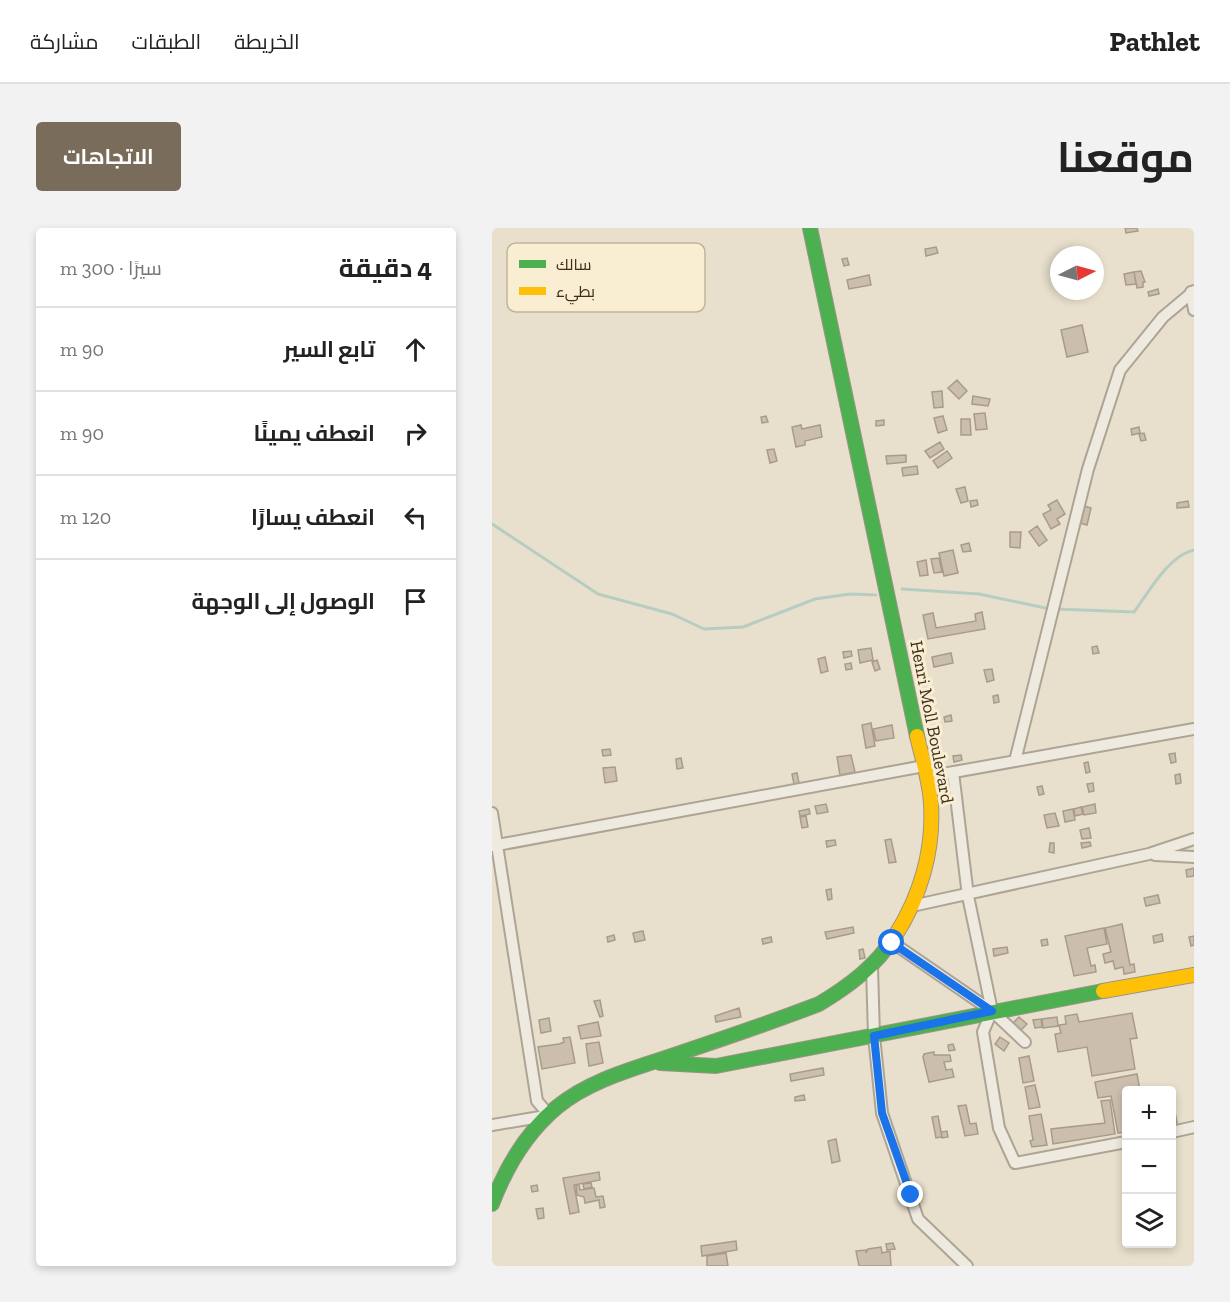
<!DOCTYPE html>
<html lang="ar">
<meta charset="utf-8">
<style>
:root{--surface:#fff;--page:#f2f2f2;--text:#222;--muted:#767676;--line:#e0e0e0;--accent:#796c5a}
body{margin:0;font-family:"Zilla Slab",Cairo,serif;background:var(--page);color:var(--text);direction:rtl}
.controls{position:absolute;right:18px;bottom:18px;display:grid;overflow:hidden;border-radius:6px;box-shadow:0 3px 9px #0003}
.controls button{width:54px;height:54px;display:grid;place-items:center;padding:0;border:0;border-bottom:2px solid var(--line);background:var(--surface);color:var(--text);font:30px sans-serif}
.compass{position:absolute;left:558px;top:18px;width:54px;height:54px;border-radius:50%;background:var(--surface);box-shadow:0 3px 9px #0003;rotate:84deg}
.stop{position:absolute;width:18px;height:18px;margin:-14px;border:4px solid #1a73e8;border-radius:50%;background:#fff}
.stop.end{background:#1a73e8;border-color:#fff;box-shadow:0 2px 6px #0008}
.list{margin:0;padding:0;list-style:none}
h2{display:flex;justify-content:space-between;align-items:center;height:78px;margin:0;padding:0 24px;font-size:26px}
h2 small{font-size:20px;font-weight:400;color:var(--muted)}
.list li{display:grid;grid-template-columns:39px 1fr auto;gap:18px;align-items:center;box-sizing:border-box;height:84px;padding:0 24px;border-top:2px solid var(--line)}
.list b{display:block;font-size:22px;white-space:nowrap}
.list em{font-size:20px;font-style:normal;color:var(--muted)}
.icon{flex:none;width:33px;height:33px;fill:none;stroke:currentColor;stroke-width:2;stroke-linecap:round;stroke-linejoin:round}
.map{position:relative;flex:none;width:702px;height:1038px;overflow:hidden;direction:ltr;border-radius:6px}
header{display:flex;align-items:center;gap:36px;box-sizing:border-box;height:84px;padding:0 30px;background:var(--surface);border-bottom:2px solid var(--line)}
header strong{font-size:28px}
nav{display:flex;gap:33px;margin-inline-start:auto;font-size:21px}
.intro{display:flex;align-items:center;justify-content:space-between;box-sizing:border-box;height:144px;padding:0 36px}
h1{margin:0;font-size:42px}
.button{padding:15px 27px;border-radius:6px;background:var(--accent);color:#fff;font-size:21px;font-weight:700}
main{display:flex;gap:36px;padding:0 36px}
aside{flex:1;background:var(--surface);border-radius:6px;box-shadow:0 3px 9px #0003}
.map>svg:first-child{display:block}
</style>
<header>
<strong>Pathlet</strong>
<nav><a>الخريطة</a><a>الطبقات</a><a>مشاركة</a></nav>
</header>
<div class="intro"><h1>موقعنا</h1><a class="button">الاتجاهات</a></div>
<main>
<div class="map">
<svg width="702" height="1038" viewBox="0 0 702 1038">
<rect width="100%" height="100%" fill="#e8e0cc"/>
<g fill="none" stroke-linecap="round" stroke-linejoin="round">
<path stroke="#b8cdc1" stroke-width="3" d="M0,296L106,366L180,386L212,401L251,399L323,371L358,366L384,367
M410,361L487,366L558,381
M564,381L642,384C657,364 676,328 702,322"/>
</g>
<path fill="#ccbead" stroke="#a99b8b" stroke-width="1.5" d="M633,0H645L646,3L634,5Z
M444,19L446,25L434,28L433,21Z
M355,30L357,37L352,38L350,31Z
M649,43L653,54H651V59L645,60L642,44Z
M642,44L644,56L634,57L632,46Z
M377,47L379,57L357,61L355,52Z
M666,61L667,66L657,68L656,64Z
M590,97L596,124L575,129L569,102Z
M465,152L475,163L467,171L456,160Z
M450,163L451,179L442,180L440,164Z
M481,168L498,171L496,178L480,176Z
M493,185L495,201L484,202L482,186Z
M274,188L276,194L270,195L269,189Z
M451,188L455,202L446,205L442,190Z
M469,191H478L479,207H469Z
M392,192V197L384,198V193Z
M309,197L310,201L328,197L330,209L313,213V217L304,219L300,199Z
M647,199L648,205L640,207L639,201Z
M652,205L654,212L649,213L647,206Z
M448,214L452,221L438,230L433,223Z
M282,221L285,233L278,235L275,222Z
M455,223L460,230L446,240L441,233Z
M414,227V234L395,236L394,228Z
M425,238L426,246L411,248L410,240Z
M473,259L476,273L469,275L464,261Z
M485,272L486,277L479,279L478,273Z
M565,272L573,286L565,291L568,296L559,301L551,286L559,282L556,277Z
M696,273L697,279L685,280V275Z
M589,277L599,280L595,297L584,294Z
M545,298L555,312L547,318L537,304Z
M518,304H529L528,320L518,319Z
M477,315L479,323L471,324L469,317Z
M461,322L466,345L452,348L447,325Z
M447,330L450,344L442,345L439,331Z
M434,332L436,347L428,348L425,334Z
M490,384L493,401L436,411L431,387L441,385L444,400L484,393L483,386Z
M605,418L607,425L601,426L600,419Z
M379,420L381,432L368,435L366,422Z
M359,423L360,428L352,430L351,424Z
M459,425L461,435L442,439L440,429Z
M333,429L336,443L329,445L326,431Z
M385,432L388,441L383,443L380,434Z
M359,435L360,441L354,442L353,436Z
M500,441L502,452L495,454L492,442Z
M506,467L507,474L502,475L501,468Z
M459,487L460,493L453,494L452,489Z
M379,495L383,518L374,520L370,497Z
M400,497L402,510L384,513L381,501Z
M118,521L119,527L111,528L110,522Z
M683,525L684,534L679,535L677,526Z
M359,527L363,544L348,547L345,529Z
M469,527L470,532L462,534L461,528Z
M189,530L191,540L185,541L184,531Z
M596,534L598,544L594,545L592,535Z
M123,539L125,553L113,555L111,540Z
M305,545L307,555L302,556L300,546Z
M688,546L689,555L684,556L683,547Z
M601,555L602,563L597,564L595,556Z
M550,558L552,566L547,567L545,559Z
M334,576L336,584L325,586L323,578Z
M603,576L604,585L592,587L590,579Z
M589,579L591,586L583,588L582,581Z
M317,581L318,586L308,588L307,583Z
M581,581L583,592L573,594L571,583Z
M563,585L567,598L555,600L552,587Z
M314,588L316,599L310,600L308,589Z
M597,600L599,610L590,611L588,602Z
M399,611L404,634L397,635L393,612Z
M343,612L344,617L335,619L334,613Z
M598,614L599,618L590,620L589,615Z
M558,615H562V625L557,624Z
M702,640V648L695,649L694,642Z
M339,661L340,671L336,672L334,662Z
M666,667L668,675L654,678L652,670Z
M630,696L638,737L642,736L643,744L632,746L631,739L623,741L621,733L613,735L611,726L619,724L613,700Z
M361,699L362,705L335,711L333,704Z
M612,700L615,716L595,720L599,738L603,737L604,744L582,748L573,708Z
M151,703L153,712L143,714L141,705Z
M670,706L671,713L662,715L661,708Z
M122,707L123,712L116,714L115,709Z
M702,708V717L699,718L697,709Z
M279,709L280,714L271,716L270,711Z
M555,711L556,717L550,718L549,712Z
M515,719L516,725L502,728L501,721Z
M371,721L373,730L368,731L367,722Z
M108,772L111,788L108,789L102,773Z
M247,780L249,789L224,794L223,788Z
M640,785L645,810L638,811L643,841L600,848L595,819L566,824L563,806L569,805L567,797L574,796L573,788L585,786L587,794Z
M527,789L535,796L529,802L521,795Z
M565,789L566,798L551,800L550,791Z
M57,790L59,803L49,805L47,792Z
M549,791L550,799L543,800L541,792Z
M106,794L109,808L89,811L86,798Z
M78,809L83,835L50,841L46,819L67,816L72,814L71,810Z
M508,809L517,815L512,823L503,816Z
M107,814L111,835L97,838L94,816Z
M461,816L463,822L457,823L456,817Z
M442,824V827H458L459,833L452,834L454,842L460,841L462,849L437,854L431,829L432,826Z
M537,828L542,853L531,855L527,830Z
M331,840L332,847L299,853L298,846Z
M645,846L648,862H634V904L626,905L619,868L606,870L603,854Z
M543,857L548,879L537,881L533,859Z
M312,867L313,872L303,873V869Z
M618,872L623,906L561,916L559,901L613,895L609,873Z
M474,877L478,896L484,895L486,906L473,908L466,878Z
M683,884L685,895L680,896V885Z
M549,886L555,917L540,919L538,913L541,912L537,888Z
M446,888L450,909L444,910L440,889Z
M455,903L456,909L450,910L449,904Z
M344,911L348,933L340,935L336,913Z
M107,944L108,952L82,957L87,984L78,986L71,950Z
M99,955L100,959L92,961L91,956Z
M45,957L46,963L40,964L39,958Z
M84,957H87L88,962L102,960L104,969L111,968L113,979L108,980L107,972L93,975L92,969L85,967Z
M51,980L52,990L46,991L44,981Z
M244,1013L245,1022L210,1028L209,1018Z
M401,1015L403,1021L395,1022L394,1016Z
M389,1019L390,1025L398,1023L399,1038H367L364,1023L374,1022V1025L376,1021Z
M234,1025L236,1038H215V1028Z"/>
<g fill="none" stroke-linecap="round" stroke-linejoin="round">
<g stroke="#ada496" stroke-width="14">
<path id="street" d="M699,64L702,82
M523,533L596,241L628,142L671,89L702,63
M461,544L476,668L500,783L533,814
M434,549L702,501
M0,585L45,873L57,887
M0,618L432,538
M663,627L702,629
M420,678L657,626L702,611
M401,715L500,783L491,804L507,900L523,935L634,914
M380,739L382,808L390,885L426,991L475,1038
M0,897L54,888
M680,904L702,899"/>
</g>
<g stroke="#9c9486" stroke-width="16">
<path id="fast" d="M318,0L425,508
M168,835L224,838L611,763
M0,976C14,939 35,904 65,879C99,851 145,840 185,826C233,810 280,794 327,776C357,758 384,738 403,708"/>
</g>
<g stroke="#9c9486" stroke-width="16">
<path id="slow" d="M403,708C428,669 442,623 439,576C438,553 430,530 425,508
M611,763L702,747"/>
</g>
<use href="#street" stroke="#efeadf" stroke-width="10"/>
<use href="#fast" stroke="#4caf50" stroke-width="14"/>
<use href="#slow" stroke="#ffc107" stroke-width="14"/>
</g>
<g fill="none" stroke-linecap="round" stroke-linejoin="round">
<path stroke="#1a73e8" stroke-width="8" d="M400,715L500,783L382,808L390,885L419,967"/>
</g>
<g text-anchor="middle" dominant-baseline="central" stroke-width="6" stroke-linejoin="round" paint-order="stroke">
<g font-size="18" fill="#3d2d1c" stroke="#f9eed2">
<text transform="translate(440 494) rotate(79)">Henri Moll Boulevard</text>
</g>
</g>
<rect x="15" y="15" width="198" height="69" rx="9" fill="#f9eed2" stroke="#c1b49b" stroke-width="1.5"/>
<rect x="27" y="32" width="27" height="8" fill="#4caf50"/>
<rect x="27" y="59" width="27" height="8" fill="#ffc107"/>
<g font-size="16" fill="#3d2d1c">
<text x="64" y="42">سالك</text>
<text x="64" y="69">بطيء</text>
</g>
</svg>
<div class="controls">
<button>+</button>
<button>−</button>
<button><svg class="icon" aria-label="layers" viewBox="0 0 24 24"><path d="M12 4l9 5-9 5-9-5zM3 14l9 5 9-5"/></svg></button>
</div>
<svg class="compass" viewBox="-18 -18 36 36"><path d="M0-13l5 13h-10z" fill="#e53935"/><path d="M0 13l5-13h-10z" fill="#767676"/></svg>
<div class="stop" style="left:400px;top:715px"></div>
<div class="stop end" style="left:419px;top:967px"></div>
</div>
<aside>
<h2>4 دقيقة<small>سيرًا · 300 m</small></h2>
<ul class="list">
<li><svg class="icon" aria-label="ahead" viewBox="0 0 24 24"><path d="M12 20V5M6 11l6-6 6 6"/></svg><div><b>تابع السير</b></div><em>90 m</em></li>
<li><svg class="icon" aria-label="right" viewBox="0 0 24 24"><path d="M7 20v-9h11M14 6l5 5-5 5"/></svg><div><b>انعطف يمينًا</b></div><em>90 m</em></li>
<li><svg class="icon" aria-label="left" viewBox="0 0 24 24"><path d="M17 20v-9H6M10 6l-5 5 5 5"/></svg><div><b>انعطف يسارًا</b></div><em>120 m</em></li>
<li><svg class="icon" aria-label="arrive" viewBox="0 0 24 24"><path d="M6 21V4h12l-3 4 3 4H6"/></svg><div><b>الوصول إلى الوجهة</b></div></li>
</ul>
</aside>
</main>
